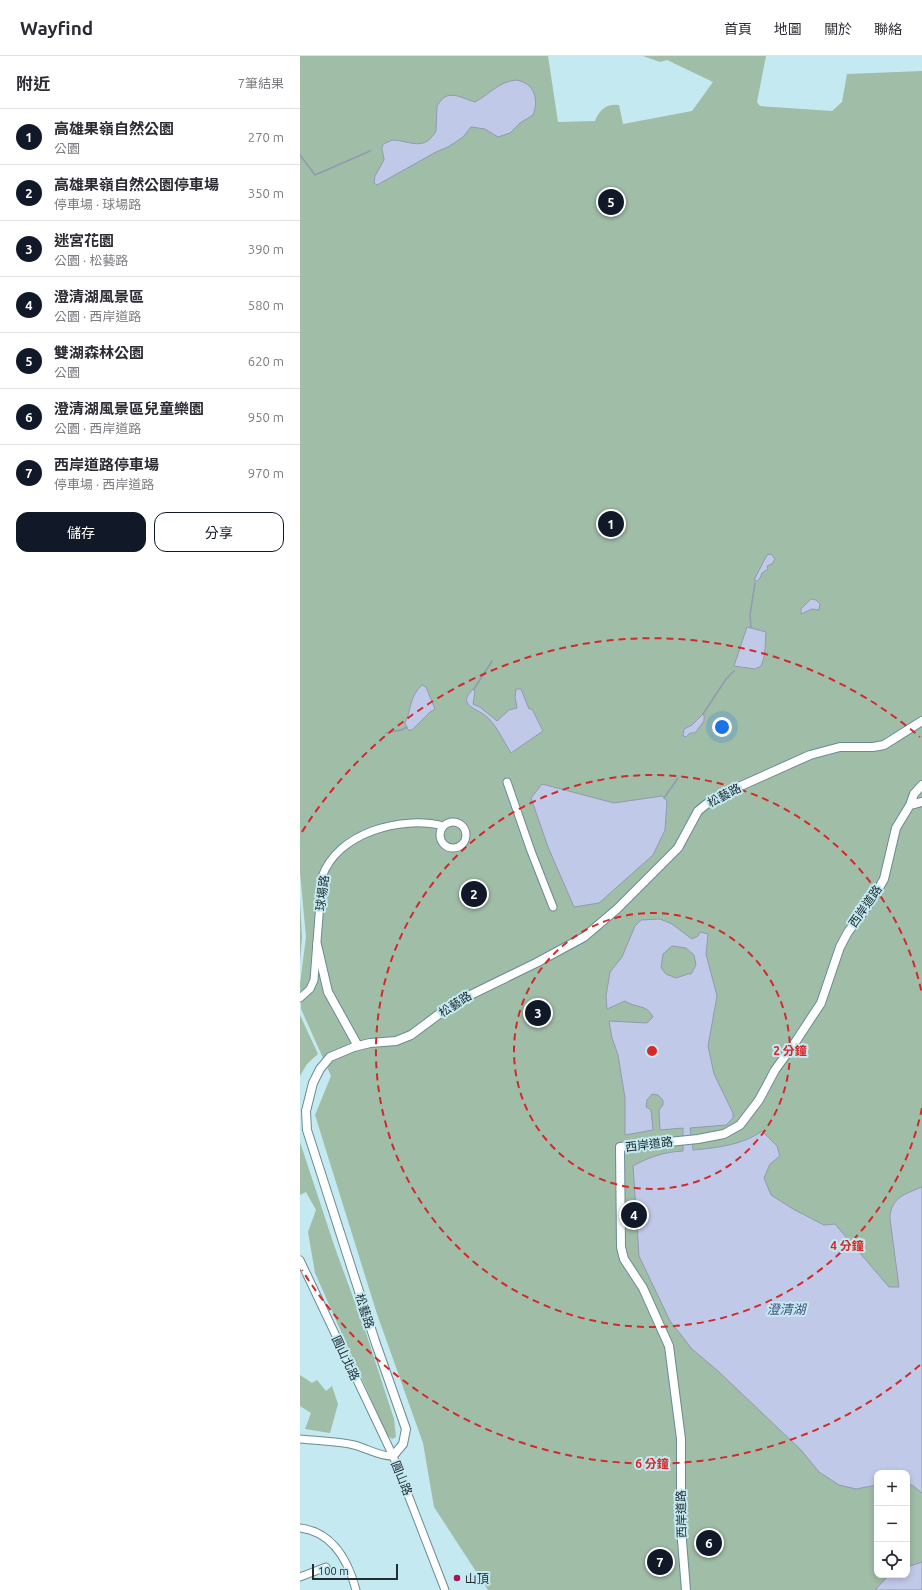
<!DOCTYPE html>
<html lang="zh-TW">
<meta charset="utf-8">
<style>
:root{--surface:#fff;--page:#f7f7f7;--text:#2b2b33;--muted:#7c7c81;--line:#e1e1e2;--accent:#111827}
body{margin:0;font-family:Ubuntu,"Noto Sans TC",sans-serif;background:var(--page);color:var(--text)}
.controls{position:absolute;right:12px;bottom:12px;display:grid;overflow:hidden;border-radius:8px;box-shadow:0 2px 6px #0003}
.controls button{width:36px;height:36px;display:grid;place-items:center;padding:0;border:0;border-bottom:1px solid var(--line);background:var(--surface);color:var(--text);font:20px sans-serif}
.scale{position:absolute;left:12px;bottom:10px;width:86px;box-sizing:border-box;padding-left:4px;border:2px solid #202e32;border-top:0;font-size:11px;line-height:14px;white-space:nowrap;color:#202e32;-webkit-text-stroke:3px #c5e9f1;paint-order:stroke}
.you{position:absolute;left:422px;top:671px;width:14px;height:14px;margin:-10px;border:3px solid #fff;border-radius:50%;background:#1a73e8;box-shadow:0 0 0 6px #1a73e833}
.badge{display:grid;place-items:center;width:26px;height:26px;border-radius:50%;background:var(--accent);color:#fff;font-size:13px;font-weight:700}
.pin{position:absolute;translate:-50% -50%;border:2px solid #fff;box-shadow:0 1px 4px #0006}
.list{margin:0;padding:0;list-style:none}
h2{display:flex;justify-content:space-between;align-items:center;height:52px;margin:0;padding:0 16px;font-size:17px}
h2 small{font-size:13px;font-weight:400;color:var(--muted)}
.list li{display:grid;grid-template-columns:26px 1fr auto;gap:12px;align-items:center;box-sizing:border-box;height:56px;padding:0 16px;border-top:1px solid var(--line)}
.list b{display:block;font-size:15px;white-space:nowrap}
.list p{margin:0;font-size:13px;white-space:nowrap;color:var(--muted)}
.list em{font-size:13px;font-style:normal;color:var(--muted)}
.actions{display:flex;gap:8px;padding:12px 16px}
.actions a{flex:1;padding:9px 0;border:1px solid var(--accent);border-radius:12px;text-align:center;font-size:14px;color:var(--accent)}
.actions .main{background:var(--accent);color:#fff}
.icon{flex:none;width:22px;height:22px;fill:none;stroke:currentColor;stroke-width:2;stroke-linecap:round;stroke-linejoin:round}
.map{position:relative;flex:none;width:622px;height:1534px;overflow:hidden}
header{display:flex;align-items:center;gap:24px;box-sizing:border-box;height:56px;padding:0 20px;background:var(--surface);border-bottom:1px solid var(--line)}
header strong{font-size:19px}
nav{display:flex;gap:22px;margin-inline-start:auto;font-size:14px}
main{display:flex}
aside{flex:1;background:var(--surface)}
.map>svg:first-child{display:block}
</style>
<header>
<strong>Wayfind</strong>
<nav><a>首頁</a><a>地圖</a><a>關於</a><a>聯絡</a></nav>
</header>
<main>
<aside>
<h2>附近<small>7筆結果</small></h2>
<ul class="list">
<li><span class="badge">1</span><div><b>高雄果嶺自然公園</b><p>公園</p></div><em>270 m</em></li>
<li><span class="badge">2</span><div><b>高雄果嶺自然公園停車場</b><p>停車場 · 球場路</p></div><em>350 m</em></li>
<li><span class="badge">3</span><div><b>迷宮花園</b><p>公園 · 松藝路</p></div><em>390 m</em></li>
<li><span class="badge">4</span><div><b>澄清湖風景區</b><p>公園 · 西岸道路</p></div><em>580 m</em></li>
<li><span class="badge">5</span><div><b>雙湖森林公園</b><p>公園</p></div><em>620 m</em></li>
<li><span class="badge">6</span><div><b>澄清湖風景區兒童樂園</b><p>公園 · 西岸道路</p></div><em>950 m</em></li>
<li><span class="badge">7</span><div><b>西岸道路停車場</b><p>停車場 · 西岸道路</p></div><em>970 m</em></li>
</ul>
<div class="actions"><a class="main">儲存</a><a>分享</a></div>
</aside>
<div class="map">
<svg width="622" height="1534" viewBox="0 0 622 1534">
<rect width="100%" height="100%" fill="#c5e9f1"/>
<path fill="#a0bda8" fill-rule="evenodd" d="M0,0H248L258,66L295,65C299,54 307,47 319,49L323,68L392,55L413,26L367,4L360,6L343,0H466L457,46L460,50L532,55L542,46L547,18L622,15V1534H188L134,1451L123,1387L77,1258L15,1059L31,1020L1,953L0,928L6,881L0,816ZM577,1417H607V1519H577Z
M0,844L2,882L0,905Z
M0,959L18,998L7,1008L0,1020Z
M0,1086L35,1192L64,1271L94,1363L96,1381L92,1383L87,1379L15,1217L8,1176L16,1154L6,1136L0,1139Z
M0,1319L12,1327L17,1324L26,1335L32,1330L38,1348L30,1377L5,1373L11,1357L0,1350Z"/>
<path fill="#c0c9e8" stroke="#909ab1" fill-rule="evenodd" d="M216,24C235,27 239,44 233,59L220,67L210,77L198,81L185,73L171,71L163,81L148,91L136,96L77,129L74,127L75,120L84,104C83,92 77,89 93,84C111,85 124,96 136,75L137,50C148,31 160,42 175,46C190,38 198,26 216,24Z
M471,498L475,503L472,508L467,510L468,513L462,517L460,522L457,525L454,524L467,499Z
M511,543L516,544L520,548L519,554L512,553L501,558V553Z
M447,571L466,576C465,588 466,599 461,610L455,613L434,610Z
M122,629L126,631L135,653L130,656L112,674H108L105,667C112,652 109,641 122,629Z
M173,633L175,636L173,648L180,651L197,665L209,654L217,652L215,641L216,633H221L229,653H232L243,675L211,697C204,686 197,670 187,661C182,656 169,652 167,646C165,641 170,637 173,633Z
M403,658H404V665L395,677H390L386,681L383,680L384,673L392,669Z
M242,728L314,747L362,740L367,745L365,774L353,799L299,847L274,851L248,791L231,742Z
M360,863L372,868L392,883L398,880L400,876L408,878L406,898L417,940L408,990L414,1018L433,1057V1062L426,1069L390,1072L393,1094C416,1092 443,1089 462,1075L477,1090L480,1100L470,1108L464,1122L471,1139L493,1153L524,1169L535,1168L589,1231H599L590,1163C590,1142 605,1138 622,1131V1437L612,1429H607V1417H577V1429L556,1433L539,1429L519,1416L501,1394L418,1315L392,1293L370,1265L339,1200L333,1110C349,1101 364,1096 383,1095V1072L360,1074L359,1054L363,1049V1044L358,1039L352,1038L347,1044L346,1051L351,1054L353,1074L325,1079V1042L318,999L312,982L309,965L347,967L353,961C347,948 335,952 325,945L307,953L306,940L310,916L322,901L335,870L341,864ZM372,890L386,892L394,899L396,909L391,918H388L376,922L366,918L361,912L363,898Z
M622,1506V1534H575L588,1520L607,1519V1511Z"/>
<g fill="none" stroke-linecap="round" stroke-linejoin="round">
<path stroke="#909ab1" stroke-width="1.5" d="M0,99L15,119L70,95
M451,571L450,559L455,527
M174,633L192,605
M403,658L426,623L434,615
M86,677L101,674L107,671
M364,742L378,722"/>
<g stroke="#6a8b93" stroke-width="9">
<path id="minor" d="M207,726L231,795L253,851
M140 779a13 13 0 1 1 26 0a13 13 0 1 1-26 0Z
M0,942L10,933L14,924L22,821C37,777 101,759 143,770
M0,1204L93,1400L145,1534
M0,1383C18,1385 37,1385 54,1389C67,1392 80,1401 93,1400
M0,1472C33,1476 48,1504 56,1534
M0,1521L26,1511"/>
</g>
<g stroke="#6a8b93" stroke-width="10">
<path id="tertiary" d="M610,749L614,738L622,729
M17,889L28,936L58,990
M93,1400L103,1388L106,1373L75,1285L7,1074L6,1055L13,1027L20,1013L30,1001L54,991L70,987L96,985L111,979L154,947L236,907L284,881L317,853L378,792L398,755L414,742L510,699L540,691H573L584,689L622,665
M386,1534L381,1472V1383L369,1290L343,1232L324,1203L321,1191L320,1091L398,1083L424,1078L440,1069L459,1044L475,1014L496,985L521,947L540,891L548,876L572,844L584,823L596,772L610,749L622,746"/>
</g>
<use href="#minor" stroke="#fff" stroke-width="7"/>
<use href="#tertiary" stroke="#fff" stroke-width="8"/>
</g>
<g fill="none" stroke="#d62828" stroke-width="2" stroke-dasharray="7 5">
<circle cx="352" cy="995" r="138"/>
<path d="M622 1052A276 276 0 1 1 622 938"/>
<path d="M620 1309A413 413 0 0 1 2 1214M2 776A413 413 0 0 1 620 681"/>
</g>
<circle fill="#a51556" stroke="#c5e9f1" stroke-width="1.5" cx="157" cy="1522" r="4"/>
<g text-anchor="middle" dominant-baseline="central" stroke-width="4" stroke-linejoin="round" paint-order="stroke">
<g font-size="12" fill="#202e32" stroke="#c5e9f1">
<text transform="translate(424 739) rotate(-28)">松藝路</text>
<text transform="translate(22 837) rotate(-83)">球場路</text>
<text transform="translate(565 850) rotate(-55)">西岸道路</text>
<text transform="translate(155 948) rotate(-33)">松藝路</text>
<text transform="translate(349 1088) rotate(-7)">西岸道路</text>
<text transform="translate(65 1255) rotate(72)">松藝路</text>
<text transform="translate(46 1302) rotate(65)">圓山北路</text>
<text transform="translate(102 1422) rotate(68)">圓山路</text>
<text transform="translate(381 1458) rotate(-91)">西岸道路</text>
</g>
<g font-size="12" fill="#202e32" stroke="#c5e9f1" text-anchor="start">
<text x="165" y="1522">山頂</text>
</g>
<g font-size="13" font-style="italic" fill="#495481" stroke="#c5e9f1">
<text x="486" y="1253">澄清湖</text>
</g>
</g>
<circle cx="352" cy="995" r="6" fill="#d62828" stroke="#c5e9f1" stroke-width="2"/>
<g font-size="12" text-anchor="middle" font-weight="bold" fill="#d62828" stroke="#c5e9f1" stroke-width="4" stroke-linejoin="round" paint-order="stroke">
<text x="490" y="999">2 分鐘</text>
<text x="547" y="1194">4 分鐘</text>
<text x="352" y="1412">6 分鐘</text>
</g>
</svg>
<div class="controls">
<button>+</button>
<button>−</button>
<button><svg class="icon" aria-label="locate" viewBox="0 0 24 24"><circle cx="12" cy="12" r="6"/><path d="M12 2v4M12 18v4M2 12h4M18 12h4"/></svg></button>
</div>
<div class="scale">100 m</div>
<div class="you"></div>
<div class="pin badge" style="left:311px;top:468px">1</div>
<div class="pin badge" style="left:174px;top:838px">2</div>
<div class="pin badge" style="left:238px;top:957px">3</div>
<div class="pin badge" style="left:334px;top:1159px">4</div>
<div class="pin badge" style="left:311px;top:146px">5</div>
<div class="pin badge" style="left:409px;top:1487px">6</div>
<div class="pin badge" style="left:360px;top:1506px">7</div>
</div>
</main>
